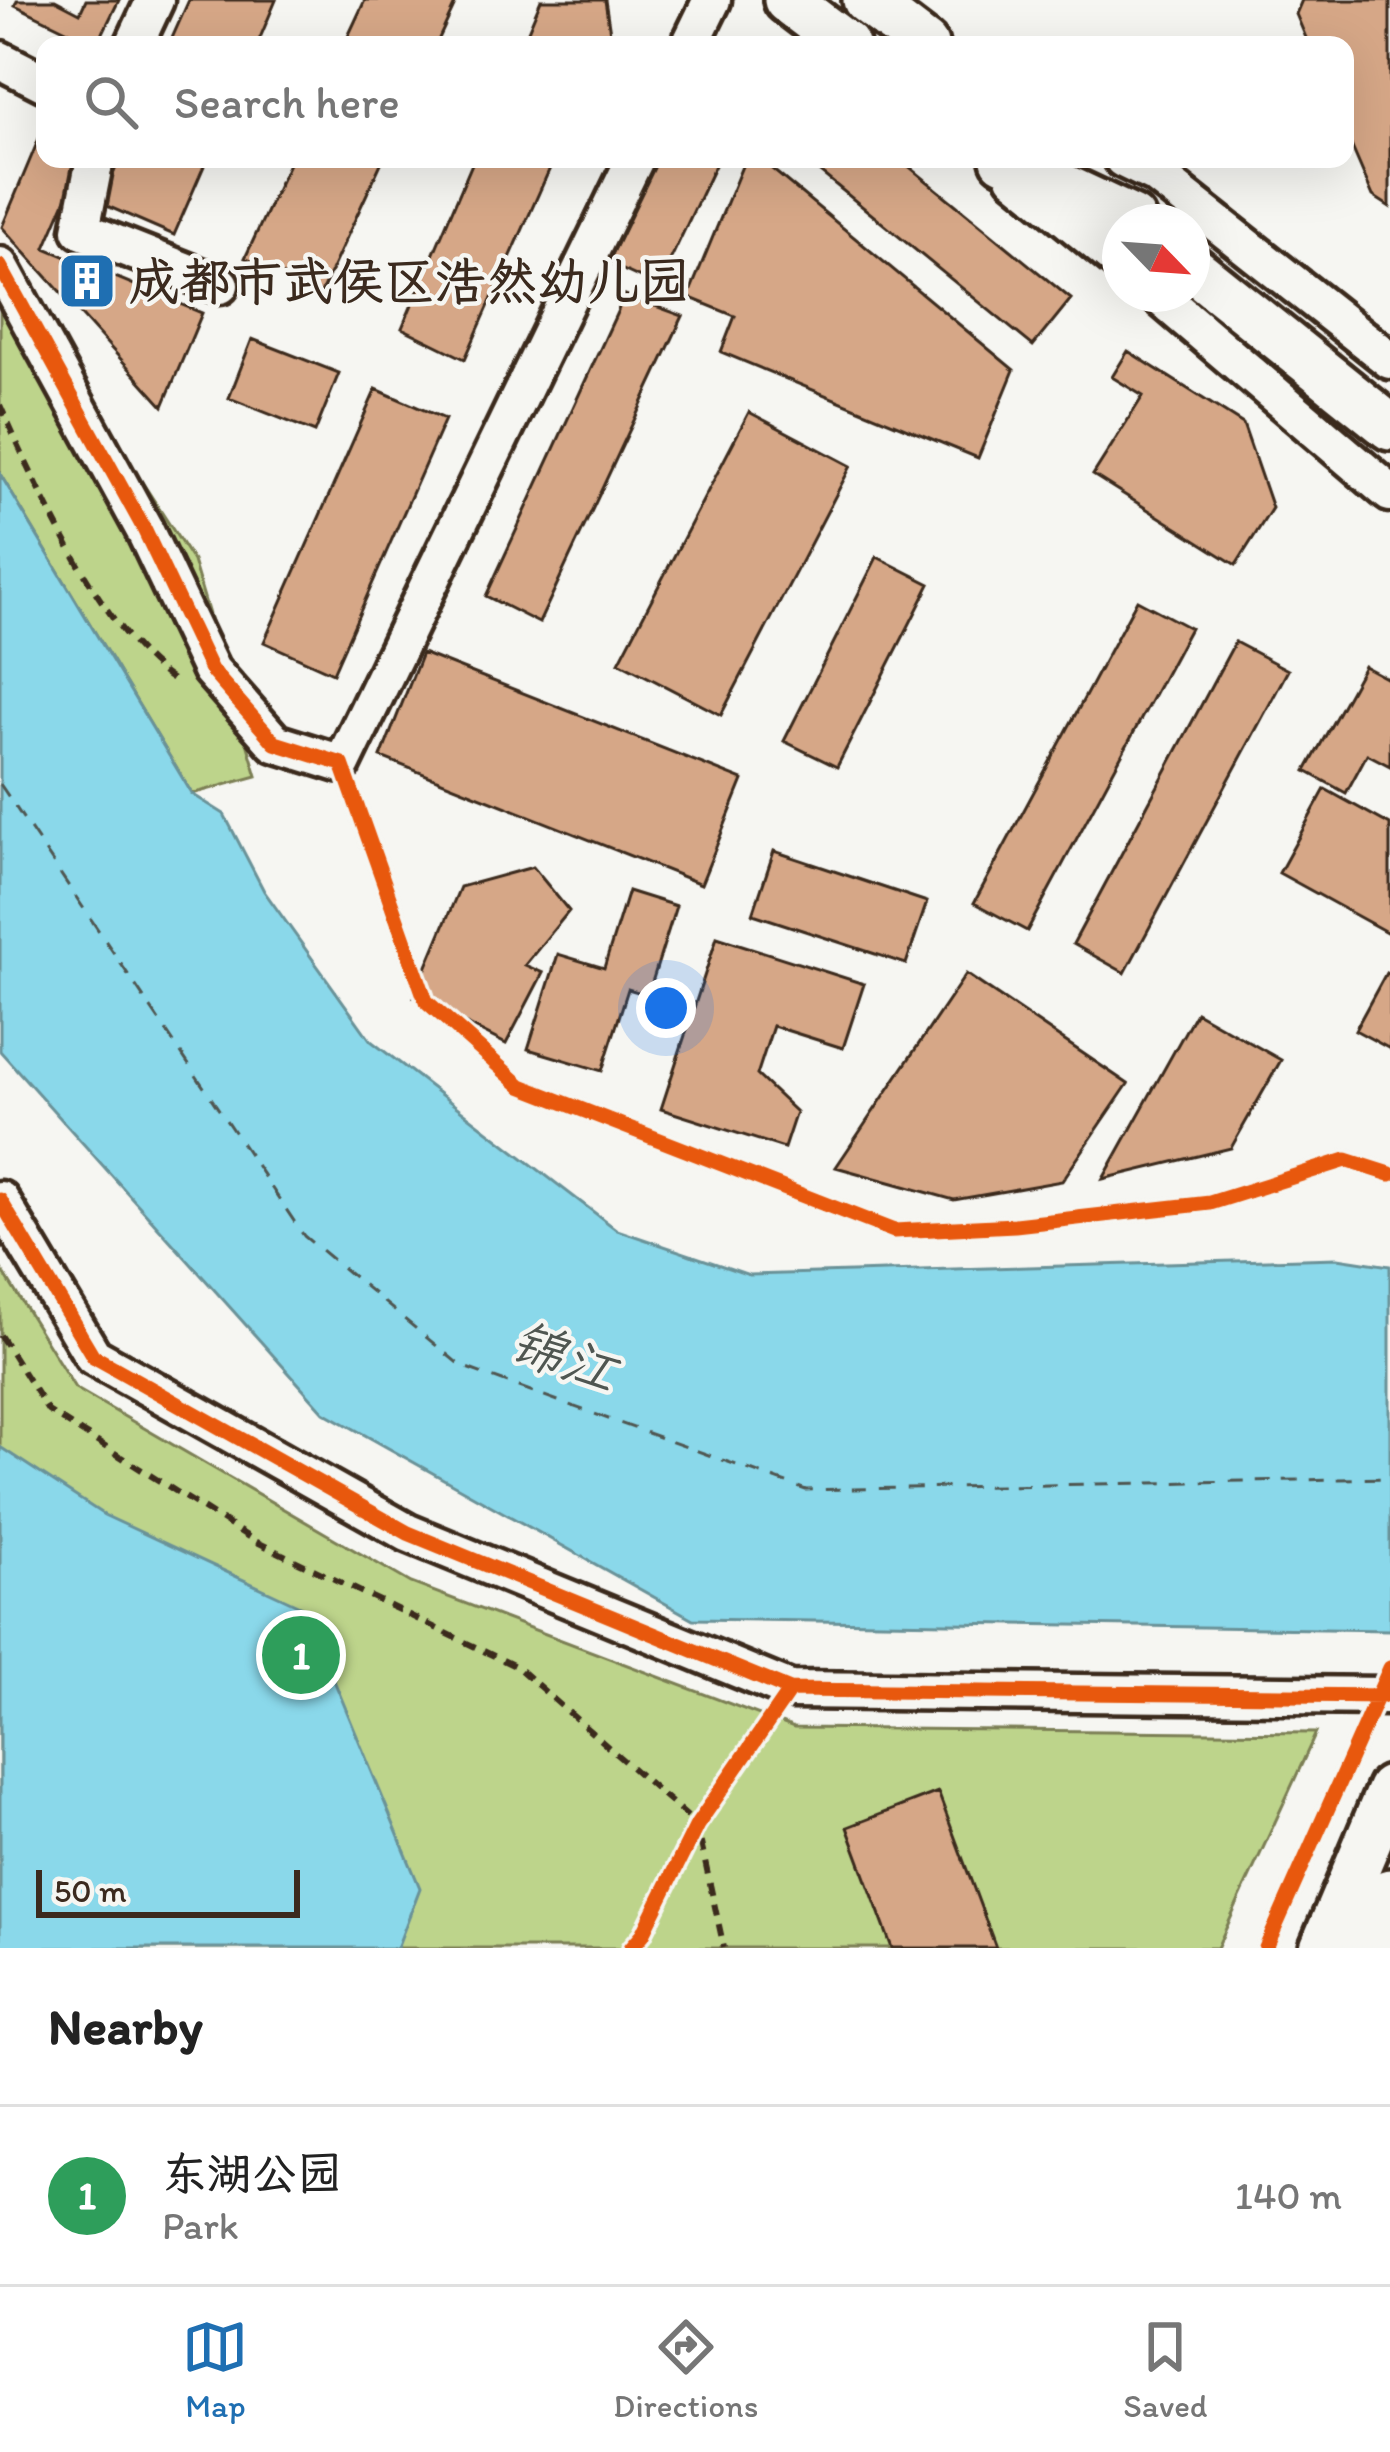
<!DOCTYPE html>
<meta charset="utf-8">
<style>
:root{--surface:#fff;--page:#f2f2f2;--text:#222;--muted:#767676;--line:#e0e0e0;--accent:#1f6fb2}
body{margin:0;font-family:Itim,"LXGW WenKai TC",sans-serif;background:var(--page);color:var(--text)}
.compass{position:absolute;left:1102px;top:204px;width:108px;height:108px;border-radius:50%;background:var(--surface);box-shadow:0 12px 48px #0002;rotate:115deg}
.scale{position:absolute;left:36px;bottom:30px;width:264px;box-sizing:border-box;padding-left:12px;border:6px solid #3b2a1e;border-top:0;font-size:33px;line-height:42px;white-space:nowrap;color:#3b2a1e;-webkit-text-stroke:9px #f6f6f2;paint-order:stroke}
.you{position:absolute;left:666px;top:1008px;width:42px;height:42px;margin:-30px;border:9px solid #fff;border-radius:50%;background:#1a73e8;box-shadow:0 0 0 18px #1a73e833}
.badge{display:grid;place-items:center;width:78px;height:78px;border-radius:50%;background:var(--accent);color:#fff;font-size:39px;font-weight:700}
.pin{position:absolute;translate:-50% -50%;border:6px solid #fff;box-shadow:0 3px 12px #0006}
.list{margin:0;padding:0;list-style:none}
h2{display:flex;justify-content:space-between;align-items:center;height:156px;margin:0;padding:0 48px;font-size:51px}
h2 small{font-size:39px;font-weight:400;color:var(--muted)}
.list li{display:grid;grid-template-columns:78px 1fr auto;gap:36px;align-items:center;box-sizing:border-box;height:180px;padding:0 48px;border-top:3px solid var(--line)}
.list b{display:block;font-size:45px;white-space:nowrap}
.list p{margin:0;font-size:39px;white-space:nowrap;color:var(--muted)}
.list em{font-size:39px;font-style:normal;color:var(--muted)}
.icon{flex:none;width:66px;height:66px;fill:none;stroke:currentColor;stroke-width:2;stroke-linecap:round;stroke-linejoin:round}
.map{position:relative;flex:none;width:1390px;height:1948px;overflow:hidden}
.search{position:absolute;background:var(--surface);box-shadow:0 12px 48px #0002;left:36px;right:36px;top:36px;height:132px;display:flex;align-items:center;gap:30px;box-sizing:border-box;padding:0 42px;border-radius:24px;color:var(--muted);font-size:45px}
.sheet{height:336px;background:var(--surface)}
nav{display:flex;justify-content:space-around;align-items:center;box-sizing:border-box;height:168px;border-top:3px solid var(--line);background:var(--surface);font-size:33px;color:var(--muted)}
nav a{display:grid;justify-items:center;gap:6px}
nav .on{color:var(--accent)}
.map>svg:first-child{display:block}
</style>
<div class="map">
<svg width="1390" height="1948" viewBox="0 0 1390 1948">
<rect width="100%" height="100%" fill="#f6f6f2"/>
<filter id="ink" filterUnits="userSpaceOnUse"><feTurbulence type="fractalNoise" baseFrequency=".00833" numOctaves="2"/><feDisplacementMap in="SourceGraphic" scale="24" xChannelSelector="R" yChannelSelector="G"/><feConvolveMatrix kernelMatrix="1 2 1 2 8 2 1 2 1" color-interpolation-filters="sRGB"/></filter>
<g filter="url(#ink)">
<path fill="#bdd48b" stroke="#7c7f54" stroke-width="3" d="M0,262L193,561L257,776L192,794L0,474Z
M0,1267L75,1388L411,1583L794,1728L1316,1733L1217,1948H0Z"/>
<path fill="#8ad8ea" stroke="#6a9298" stroke-width="3" d="M0,474L192,794L224,814L264,891L371,1041L617,1230L749,1275L1338,1258L1390,1266V1630L693,1619L324,1412L0,1051Z
M0,1447L104,1515L304,1608L420,1888L397,1948H0Z"/>
<g fill="none" stroke-linecap="round" stroke-linejoin="round">
<path stroke="#4f5651" stroke-width="3" stroke-dasharray="15 12" stroke-linecap="butt" d="M0,784L304,1236L461,1366L806,1490L1390,1478"/>
</g>
<path fill="#d6a787" stroke="#3b2a1e" stroke-width="3" d="M17,0H55L80,13L86,0H119L97,45L15,5Z
M189,0H276L257,45H169Z
M365,0H457L436,45H344Z
M541,0H605L610,33L604,45H522Z
M1302,0H1390V207L1373,196L1345,131V45H1309L1296,14Z
M45,124V159H83L45,248L202,313L163,406L2,227Z
M120,159H207L174,235L100,203Z
M291,159H383L321,293L245,258Z
M474,159H554L465,359L402,328Z
M656,159H718L658,286L608,263Z
M745,159H760L1014,370L978,458L721,352L735,316L688,297Z
M804,159H900L1071,299L1033,346Z
M625,295L683,316L539,623L486,596Z
M252,339L339,373L315,432L229,398Z
M1128,351L1243,424L1272,508L1236,565L1093,475L1143,396L1112,377Z
M376,389L445,419L333,673L264,642Z
M749,412L851,466L721,715L619,662Z
M877,557L930,584L837,767L784,741Z
M1137,600L1190,628L1027,931L974,903Z
M1235,642L1288,670L1125,973L1073,944Z
M422,653L743,780L701,884L381,757Z
M1364,666L1390,680V766L1367,754L1346,793L1306,771Z
M1325,789L1390,825V934L1279,873Z
M774,851L927,902L906,964L753,914Z
M533,867L569,911L525,965L543,973L506,1044L414,997L460,887Z
M628,891L676,906L648,995L628,989L602,1071L528,1049L558,954L604,968Z
M717,937L864,984L843,1048L773,1026L757,1075L796,1112L784,1148L661,1109Z
M1386,973L1390,975V1049L1355,1030Z
M966,974L1128,1084L1062,1181L954,1200L836,1167Z
M1196,1012L1281,1060L1231,1148L1103,1179Z
M938,1792L996,1948H892L847,1827Z"/>
<g fill="none" stroke-linecap="round" stroke-linejoin="round">
<g stroke="#3b2a1e" stroke-width="45">
<path id="minor" d="M134,45L155,0
M690,45L712,0
M0,60L45,83
M95,159L81,230L220,285
M1123,159L1156,175L1390,360
M1015,176L1120,262
M0,266L144,529L211,670L275,743L342,764L635,159
M1157,294L1390,493
M0,1200L93,1356L408,1533L790,1690L1390,1696"/>
</g>
<g stroke="#3b2a1e" stroke-width="54">
<path id="major" d="M787,0L846,45
M866,0L925,45
M1004,159L1132,219
M1192,268L1390,427
M1323,1948L1390,1789"/>
</g>
<g stroke="#3b2a1e" stroke-width="60">
<path id="highway" d="M1366,1948L1390,1895"/>
</g>
<path stroke="#3b2a1e" stroke-width="6" stroke-dasharray="12 9" stroke-linecap="butt" d="M0,405C35,483 104,638 176,682
M0,1335L48,1411L255,1541L517,1667L697,1825L724,1948"/>
<use href="#minor" stroke="#f6f6f2" stroke-width="36"/>
<use href="#major" stroke="#f6f6f2" stroke-width="45"/>
<use href="#highway" stroke="#f6f6f2" stroke-width="51"/>
<g stroke="#f6f6f2" stroke-width="22">
<path id="cycleway" d="M0,266L144,529L211,670L275,743L342,764L426,1001L521,1086L894,1231L1015,1225L1210,1203L1346,1160L1390,1174
M0,1200L93,1356L408,1533L790,1690L1390,1696
M631,1948L643,1934L697,1825L790,1690
M1266,1948L1390,1668"/>
</g>
<use href="#cycleway" stroke="#e8590c" stroke-width="15"/>
</g>
</g>
<defs>
<g id="building-square" transform="scale(3)"><rect x="-9" y="-9" width="18" height="18" rx="4" fill="#1f6fb2" stroke="#f6f6f2"/><path d="M-4-6H4V6H1V3H-1V6H-4ZM-2.5-4.3h1.7v1.8h-1.7ZM.8-4.3h1.7v1.8H.8ZM-2.5-1h1.7V.8h-1.7ZM.8-1h1.7V.8H.8Z" fill="#fff"/></g>
</defs>
<g fill-rule="evenodd">
<use href="#building-square" x="87" y="281"/>
</g>
<g text-anchor="middle" dominant-baseline="central" stroke-width="9" stroke-linejoin="round" paint-order="stroke">
<g font-size="51" font-weight="bold" fill="#3b2a1e" stroke="#f6f6f2" text-anchor="start">
<text x="129" y="281">成都市武侯区浩然幼儿园</text>
</g>
<g font-size="54" font-style="italic" fill="#4f5651" stroke="#f6f6f2">
<text transform="translate(564 1357) rotate(20)">锦江</text>
</g>
</g>
</svg>
<svg class="compass" viewBox="-18 -18 36 36"><path d="M0-13l5 13h-10z" fill="#e53935"/><path d="M0 13l5-13h-10z" fill="#767676"/></svg>
<div class="scale">50 m</div>
<div class="you"></div>
<div class="pin badge" style="left:301px;top:1655px;background:#2e9e5b">1</div>
<div class="search"><svg class="icon" aria-label="search" viewBox="0 0 24 24"><circle cx="10" cy="10" r="6"/><path d="M15 15l6 6"/></svg>Search here</div>
</div>
<section class="sheet">
<h2>Nearby<small></small></h2>
<ul class="list">
<li><span class="badge" style="background:#2e9e5b">1</span><div><b>东湖公园</b><p>Park</p></div><em>140 m</em></li>
</ul>
</section>
<nav>
<a class="on"><svg class="icon" aria-label="map" viewBox="0 0 24 24"><path d="M3 6l6-2 6 2 6-2v14l-6 2-6-2-6 2zM9 4v14M15 6v14"/></svg>Map</a>
<a><svg class="icon" aria-label="directions" viewBox="0 0 24 24"><path d="M12 3l9 9-9 9-9-9zM9 14v-3h6M13 9l2 2-2 2"/></svg>Directions</a>
<a><svg class="icon" aria-label="saved" viewBox="0 0 24 24"><path d="M7 4h10v16l-5-4-5 4z"/></svg>Saved</a>
</nav>
